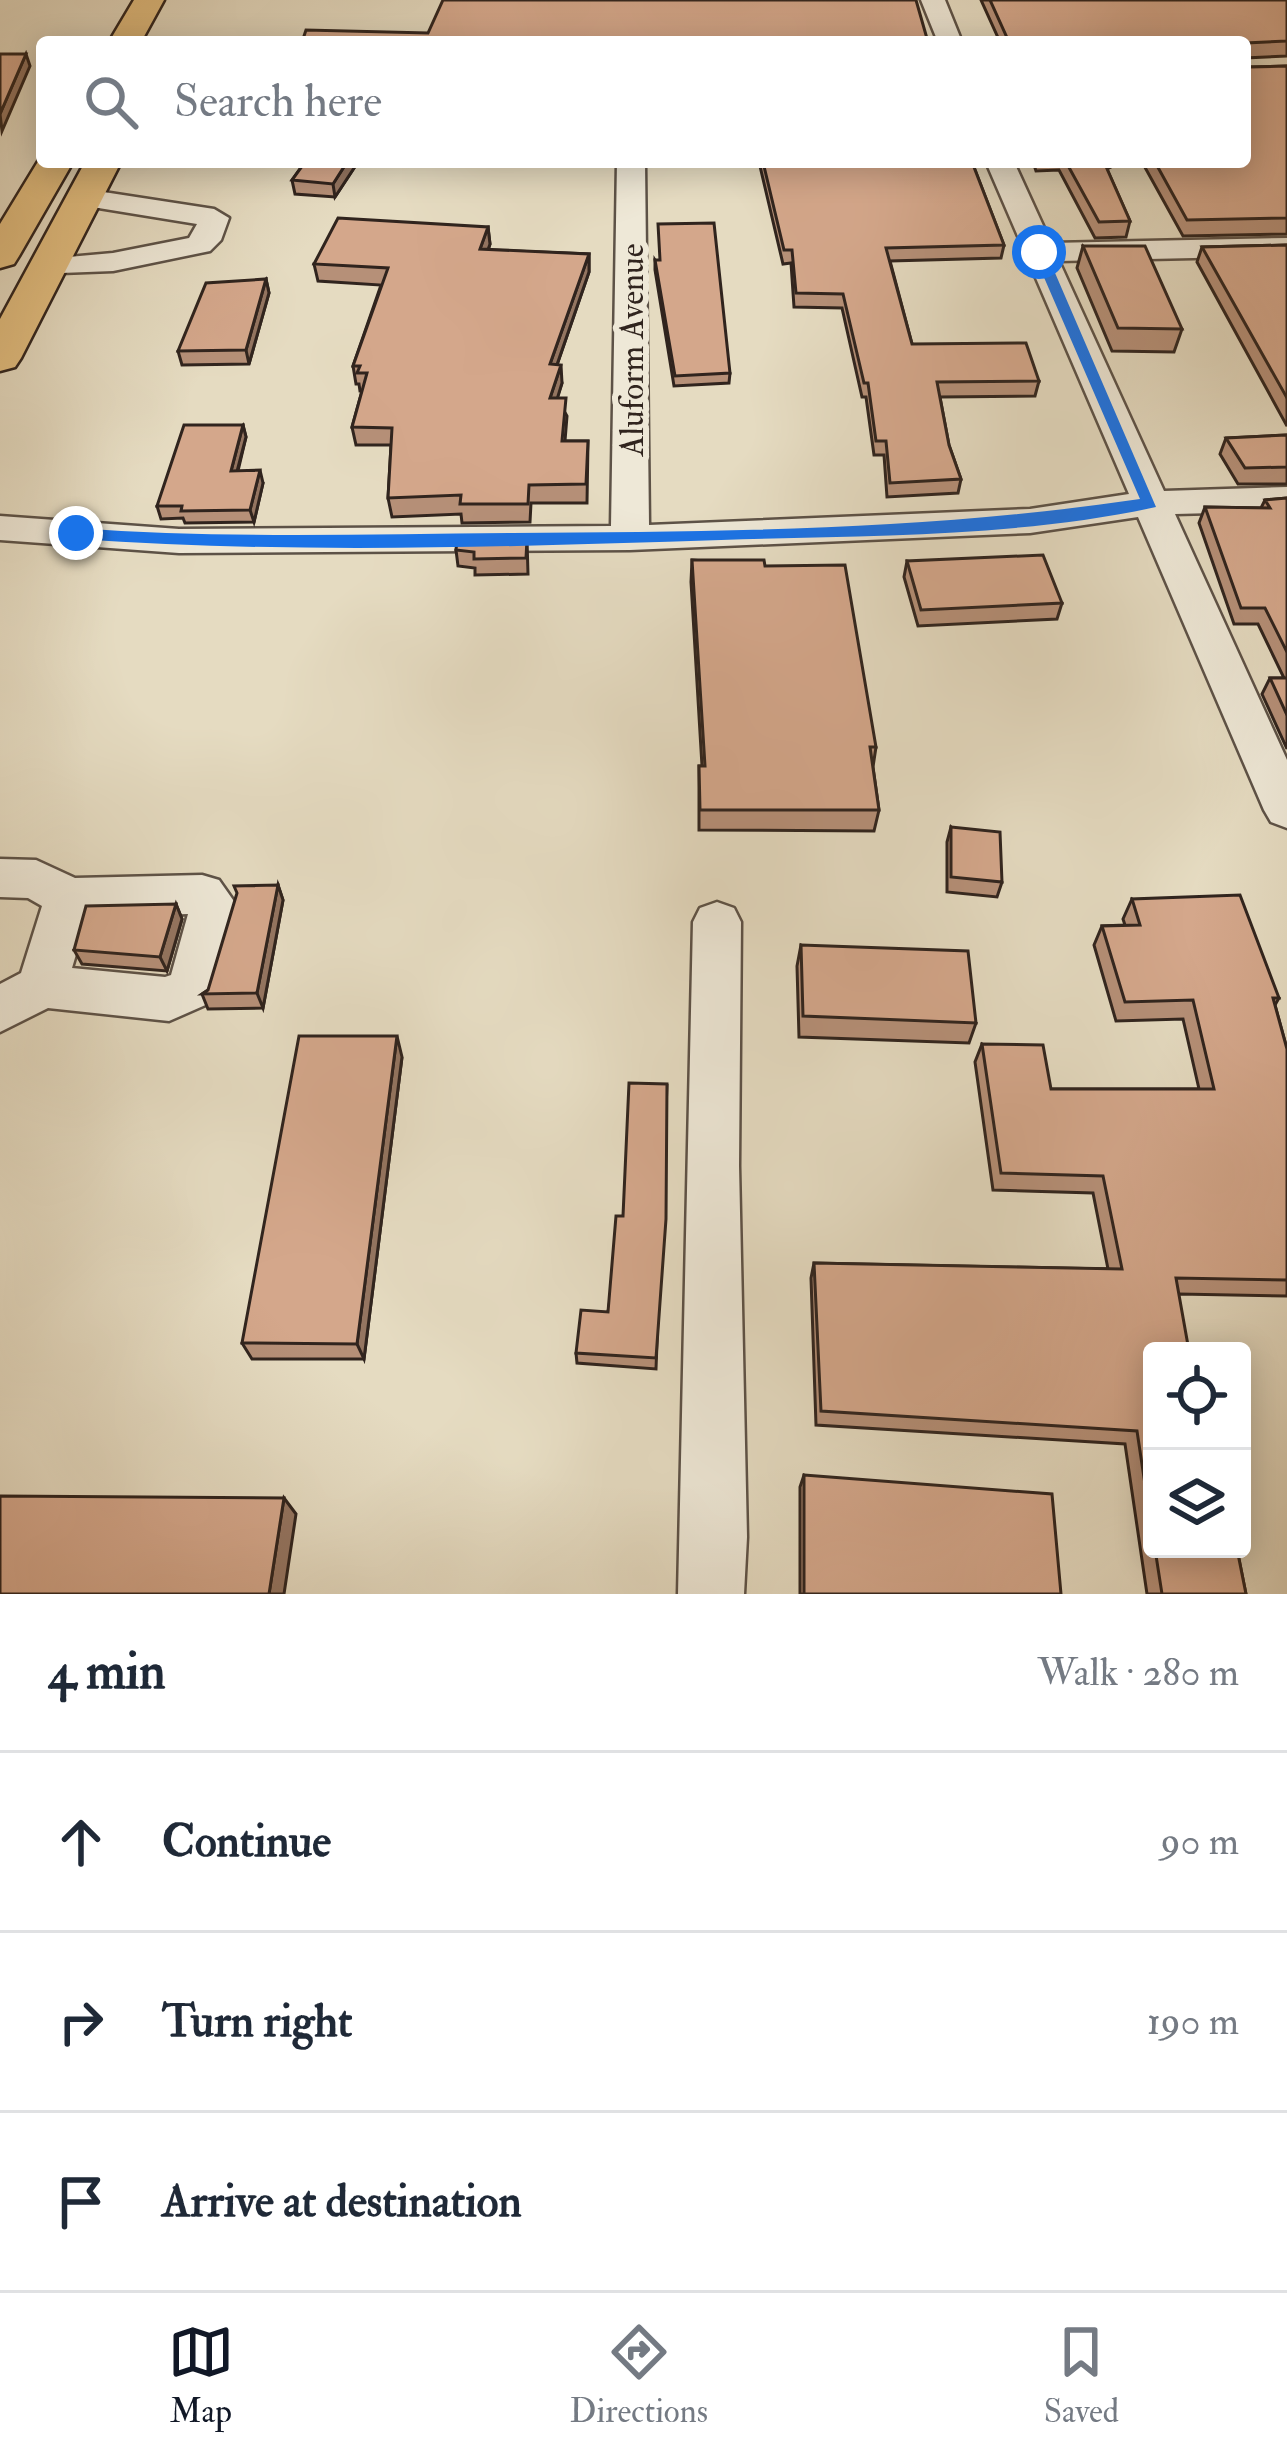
<!DOCTYPE html>
<meta charset="utf-8">
<style>
:root{--surface:#fff;--page:#f2f2f3;--text:#1f2937;--muted:#747a83;--line:#e0e1e3;--accent:#111827}
body{margin:0;font-family:"IM FELL Double Pica",serif;background:var(--page);color:var(--text)}
.controls{position:absolute;right:36px;bottom:36px;display:grid;overflow:hidden;border-radius:12px;box-shadow:0 6px 30px #0003}
.controls button{width:108px;height:108px;display:grid;place-items:center;padding:0;border:0;border-bottom:3px solid var(--line);background:var(--surface);color:var(--text);font:60px sans-serif}
.stop{position:absolute;width:36px;height:36px;margin:-27px;border:9px solid #1a73e8;border-radius:50%;background:#fff}
.stop.end{background:#1a73e8;border-color:#fff;box-shadow:0 3px 12px #0008}
.list{margin:0;padding:0;list-style:none}
h2{display:flex;justify-content:space-between;align-items:center;height:156px;margin:0;padding:0 48px;font-size:51px}
h2 small{font-size:39px;font-weight:400;color:var(--muted)}
.list li{display:grid;grid-template-columns:78px 1fr auto;gap:36px;align-items:center;box-sizing:border-box;height:180px;padding:0 48px;border-top:3px solid var(--line)}
.list b{display:block;font-size:45px;white-space:nowrap}
.list em{font-size:39px;font-style:normal;color:var(--muted)}
.icon{flex:none;width:66px;height:66px;fill:none;stroke:currentColor;stroke-width:2;stroke-linecap:round;stroke-linejoin:round}
.map{position:relative;flex:none;width:1287px;height:1594px;overflow:hidden}
.search{position:absolute;background:var(--surface);box-shadow:0 6px 30px #0003;left:36px;right:36px;top:36px;height:132px;display:flex;align-items:center;gap:30px;box-sizing:border-box;padding:0 42px;border-radius:12px;color:var(--muted);font-size:45px}
.sheet{height:696px;background:var(--surface)}
nav{display:flex;justify-content:space-around;align-items:center;box-sizing:border-box;height:168px;border-top:3px solid var(--line);background:var(--surface);font-size:33px;color:var(--muted)}
nav a{display:grid;justify-items:center;gap:6px}
nav .on{color:var(--accent)}
.map>svg:first-child{display:block}
</style>
<div class="map">
<svg width="1287" height="1594" viewBox="0 0 1287 1594">
<rect width="100%" height="100%" fill="#e5dbc1"/>
<filter id="stains"><feTurbulence type="fractalNoise" baseFrequency=".00167" numOctaves="4"/><feColorMatrix values="0 0 0 0 .2 0 0 0 0 .09 0 0 0 0 .02 0 0 0 .5 -.17"/></filter>
<radialGradient id="worn" r=".72"><stop offset=".6" stop-color="#630" stop-opacity="0"/><stop offset="1" stop-color="#630" stop-opacity=".3"/></radialGradient>
<g fill="none" stroke-linecap="round" stroke-linejoin="round">
<g stroke="#5d5247" stroke-width="5">
<path id="minor" d="M921,0H945L962,42H938Z
M617,162H645L649,525L1030,509L1129,494L986,162H1014L1051,243L1287,238V256L1059,261L1164,491L1287,487V511L1175,514L1287,760V828L1271,822L1264,810L1138,517L1030,533L630,550L179,553L0,540V516L179,529L611,526Z
M84,189L214,209L229,218L221,240L210,251L113,271L35,274L31,267L35,260L113,253L189,238L197,224L74,204L70,198Z
M0,859L36,860L75,878L202,875L219,880L238,907L210,1003L169,1021L48,1008L0,1032V984L21,973L42,906L28,898L0,897ZM188,914L171,975L165,977L72,968L87,917Z
M717,902L734,908L741,922L739,1166L747,1537L744,1594H678L693,922L700,908Z"/>
</g>
<g stroke="#30241e" stroke-width="5">
<path id="major" d="M134,0H164L141,42H109Z
M42,155V162H73L19,256L14,264L0,268V224Z
M85,162H121L21,358L15,367L0,371V319Z"/>
</g>
<use href="#minor" fill="#eee8d7" fill-rule="evenodd"/>
<use href="#major" fill="#e2be80" fill-rule="evenodd"/>
</g>
<path fill="#b69078" stroke="#30241e" stroke-width="3" d="M981,0H1287V56L1245,58V62L1250,67L1287,66V234L1183,236L1142,162H1245V42H1000Z
M305,162H358L335,197L295,194L292,180Z
M759,162H972L1004,245L1001,258L890,261L912,344L1039,381L1035,396L940,397L949,445L961,479L958,493L887,497L884,455H874L866,397H862L842,308L794,307L791,263L783,264Z
M1033,162H1121L1107,169L1130,221L1126,237L1095,238L1059,170L1036,171Z
M488,227L490,244L488,250L589,254V272L557,365L562,383L557,398L567,416L565,441H588L587,503H531L530,522L462,523L461,514L392,517L388,498L391,445H356L352,427L362,391H360L359,384H356L353,366L381,285L318,281L314,264Z
M1287,245V426L1197,262L1202,247Z
M1083,246L1182,329L1174,352L1112,351L1077,268Z
M655,260L730,373L729,383L674,386L655,270Z
M266,279L269,293L249,364L182,365L178,351Z
M243,425L246,437L238,471L263,483L254,522L185,523L183,518L161,519L157,506Z
M1287,435V484H1238L1220,454L1226,438Z
M1287,498V749L1262,694L1270,678H1284L1258,624H1234L1199,523L1205,507L1261,508L1265,500Z
M527,539L528,574L475,575V568L458,566L456,550Z
M692,560L765,566L876,747L873,767L879,810L874,831L699,830V766H702L691,582Z
M907,561L1062,603L1057,619L918,626L904,577Z
M951,827L1002,882L997,897L947,892V842Z
M278,885L283,900L263,1008L208,1009L202,994L208,990Z
M1132,899L1279,998L1275,1005L1287,1049V1296L1179,1294L1152,1351V1549H1237L1246,1594H1147L1125,1444L816,1425L811,1278L814,1263L1108,1269L1093,1193L993,1190L975,1062L982,1044L1051,1089H1199L1183,1019L1116,1021L1094,945L1102,926L1125,925L1123,919Z
M176,904L182,919L167,971L82,964L74,950Z
M801,945L976,1023L969,1043L799,1037L797,966Z
M402,1057L364,1359H252L242,1343Z
M667,1084L656,1369L577,1363L576,1353L608,1312L623,1216Z
M804,1475L1061,1594H800V1487Z"/>
<path fill="#947561" stroke="#30241e" stroke-width="3" d="M26,54L30,66L2,131L0,114Z
M347,162H358L335,197L333,184Z
M1101,162H1121L1098,173Z
M488,227L490,244L482,267L480,249Z
M589,254V272L551,382L550,364Z
M266,279L269,293L249,364L246,350Z
M561,365L562,383L552,416L550,398Z
M243,425L246,437L234,483L231,471Z
M260,470L263,483L254,522L250,510Z
M278,885L283,900L263,1008L257,993Z
M176,904L182,919L167,971L160,957Z
M397,1036L402,1057L364,1359L357,1344Z
M284,1498L296,1514L284,1594H269Z"/>
<path fill="#d4a78b" stroke="#30241e" stroke-width="3" d="M443,0H916L928,42H302L306,30L428,33Z
M990,0H1287V41L1246,43L1245,62L1250,67L1287,66V218L1187,220L1155,162H1245V42H1009Z
M0,54H26L0,114Z
M305,162H347L333,184L292,180Z
M763,162H972L1004,245L886,248L912,344L1026,343L1039,381L937,382L949,445L961,479L890,483L886,441H876L868,383H864L843,294L796,293L792,250H784Z
M1066,162H1104L1130,221L1099,222Z
M338,218L488,227L480,249L589,254L550,364L561,365L550,398H566L562,441H588L586,484L529,485L528,504H460L461,495L388,498L392,428L352,427L367,373H357L360,366H353L388,268L314,264Z
M714,223L730,373L675,376L655,260H660L658,224Z
M1287,245V398L1202,247Z
M1083,246H1145L1182,329L1118,328Z
M266,279L246,350L178,351L206,283Z
M184,425H243L231,471L260,470L250,510L181,511L182,506H157Z
M1287,435V467L1245,468L1226,438Z
M1287,498V652L1265,608H1241L1205,507L1270,508L1265,500Z
M527,539L526,558L474,559V552L456,550L457,540Z
M1043,555L1062,603L921,610L907,561Z
M692,560H764L765,566L845,565L876,747H870L879,810H700L699,766H705Z
M1270,678H1287V715Z
M951,827L1000,832L1002,882L951,877Z
M278,885L257,993L202,994L208,990L237,893L234,886Z
M1240,895L1279,998H1273L1287,1049V1280L1176,1278L1189,1351H1152V1531L1137,1431L821,1411L814,1263L1122,1269L1103,1176L1001,1173L982,1044L1043,1045L1051,1089H1214L1193,1000L1125,1002L1102,926L1140,925L1132,899Z
M176,904L160,957L74,950L86,906Z
M801,945L968,951L976,1023L803,1016Z
M299,1036H397L357,1344L242,1343Z
M629,1083L667,1084L666,1219L656,1358L576,1353L581,1310L608,1312L616,1216H623Z
M804,1475L1052,1494L1061,1594H804Z
M0,1496L284,1498L269,1594H0Z
M1155,1549H1237L1246,1594H1162Z"/>
<path fill="#1a73e8" d="M1039,248L1046,252L1156,507C1014,538 865,535 721,540C507,547 290,554 76,539L68,533L76,528C222,539 367,534 513,533C723,532 933,530 1140,499L1033,252Z"/>
<g text-anchor="middle" dominant-baseline="central" stroke-width="12" stroke-linejoin="round" paint-order="stroke">
<g font-size="33" fill="#30241e" stroke="#eee8d7">
<text transform="translate(632 350) rotate(-90)">Aluform Avenue</text>
</g>
</g>
<rect width="100%" height="100%" filter="url(#stains)"/>
<rect width="100%" height="100%" fill="url(#worn)"/>
</svg>
<div class="controls">
<button><svg class="icon" aria-label="locate" viewBox="0 0 24 24"><circle cx="12" cy="12" r="6"/><path d="M12 2v4M12 18v4M2 12h4M18 12h4"/></svg></button>
<button><svg class="icon" aria-label="layers" viewBox="0 0 24 24"><path d="M12 4l9 5-9 5-9-5zM3 14l9 5 9-5"/></svg></button>
</div>
<div class="stop" style="left:1039px;top:252px"></div>
<div class="stop end" style="left:76px;top:533px"></div>
<div class="search"><svg class="icon" aria-label="search" viewBox="0 0 24 24"><circle cx="10" cy="10" r="6"/><path d="M15 15l6 6"/></svg>Search here</div>
</div>
<section class="sheet">
<h2>4 min<small>Walk · 280 m</small></h2>
<ul class="list">
<li><svg class="icon" aria-label="ahead" viewBox="0 0 24 24"><path d="M12 20V5M6 11l6-6 6 6"/></svg><div><b>Continue</b></div><em>90 m</em></li>
<li><svg class="icon" aria-label="right" viewBox="0 0 24 24"><path d="M7 20v-9h11M14 6l5 5-5 5"/></svg><div><b>Turn right</b></div><em>190 m</em></li>
<li><svg class="icon" aria-label="arrive" viewBox="0 0 24 24"><path d="M6 21V4h12l-3 4 3 4H6"/></svg><div><b>Arrive at destination</b></div></li>
</ul>
</section>
<nav>
<a class="on"><svg class="icon" aria-label="map" viewBox="0 0 24 24"><path d="M3 6l6-2 6 2 6-2v14l-6 2-6-2-6 2zM9 4v14M15 6v14"/></svg>Map</a>
<a><svg class="icon" aria-label="directions" viewBox="0 0 24 24"><path d="M12 3l9 9-9 9-9-9zM9 14v-3h6M13 9l2 2-2 2"/></svg>Directions</a>
<a><svg class="icon" aria-label="saved" viewBox="0 0 24 24"><path d="M7 4h10v16l-5-4-5 4z"/></svg>Saved</a>
</nav>
